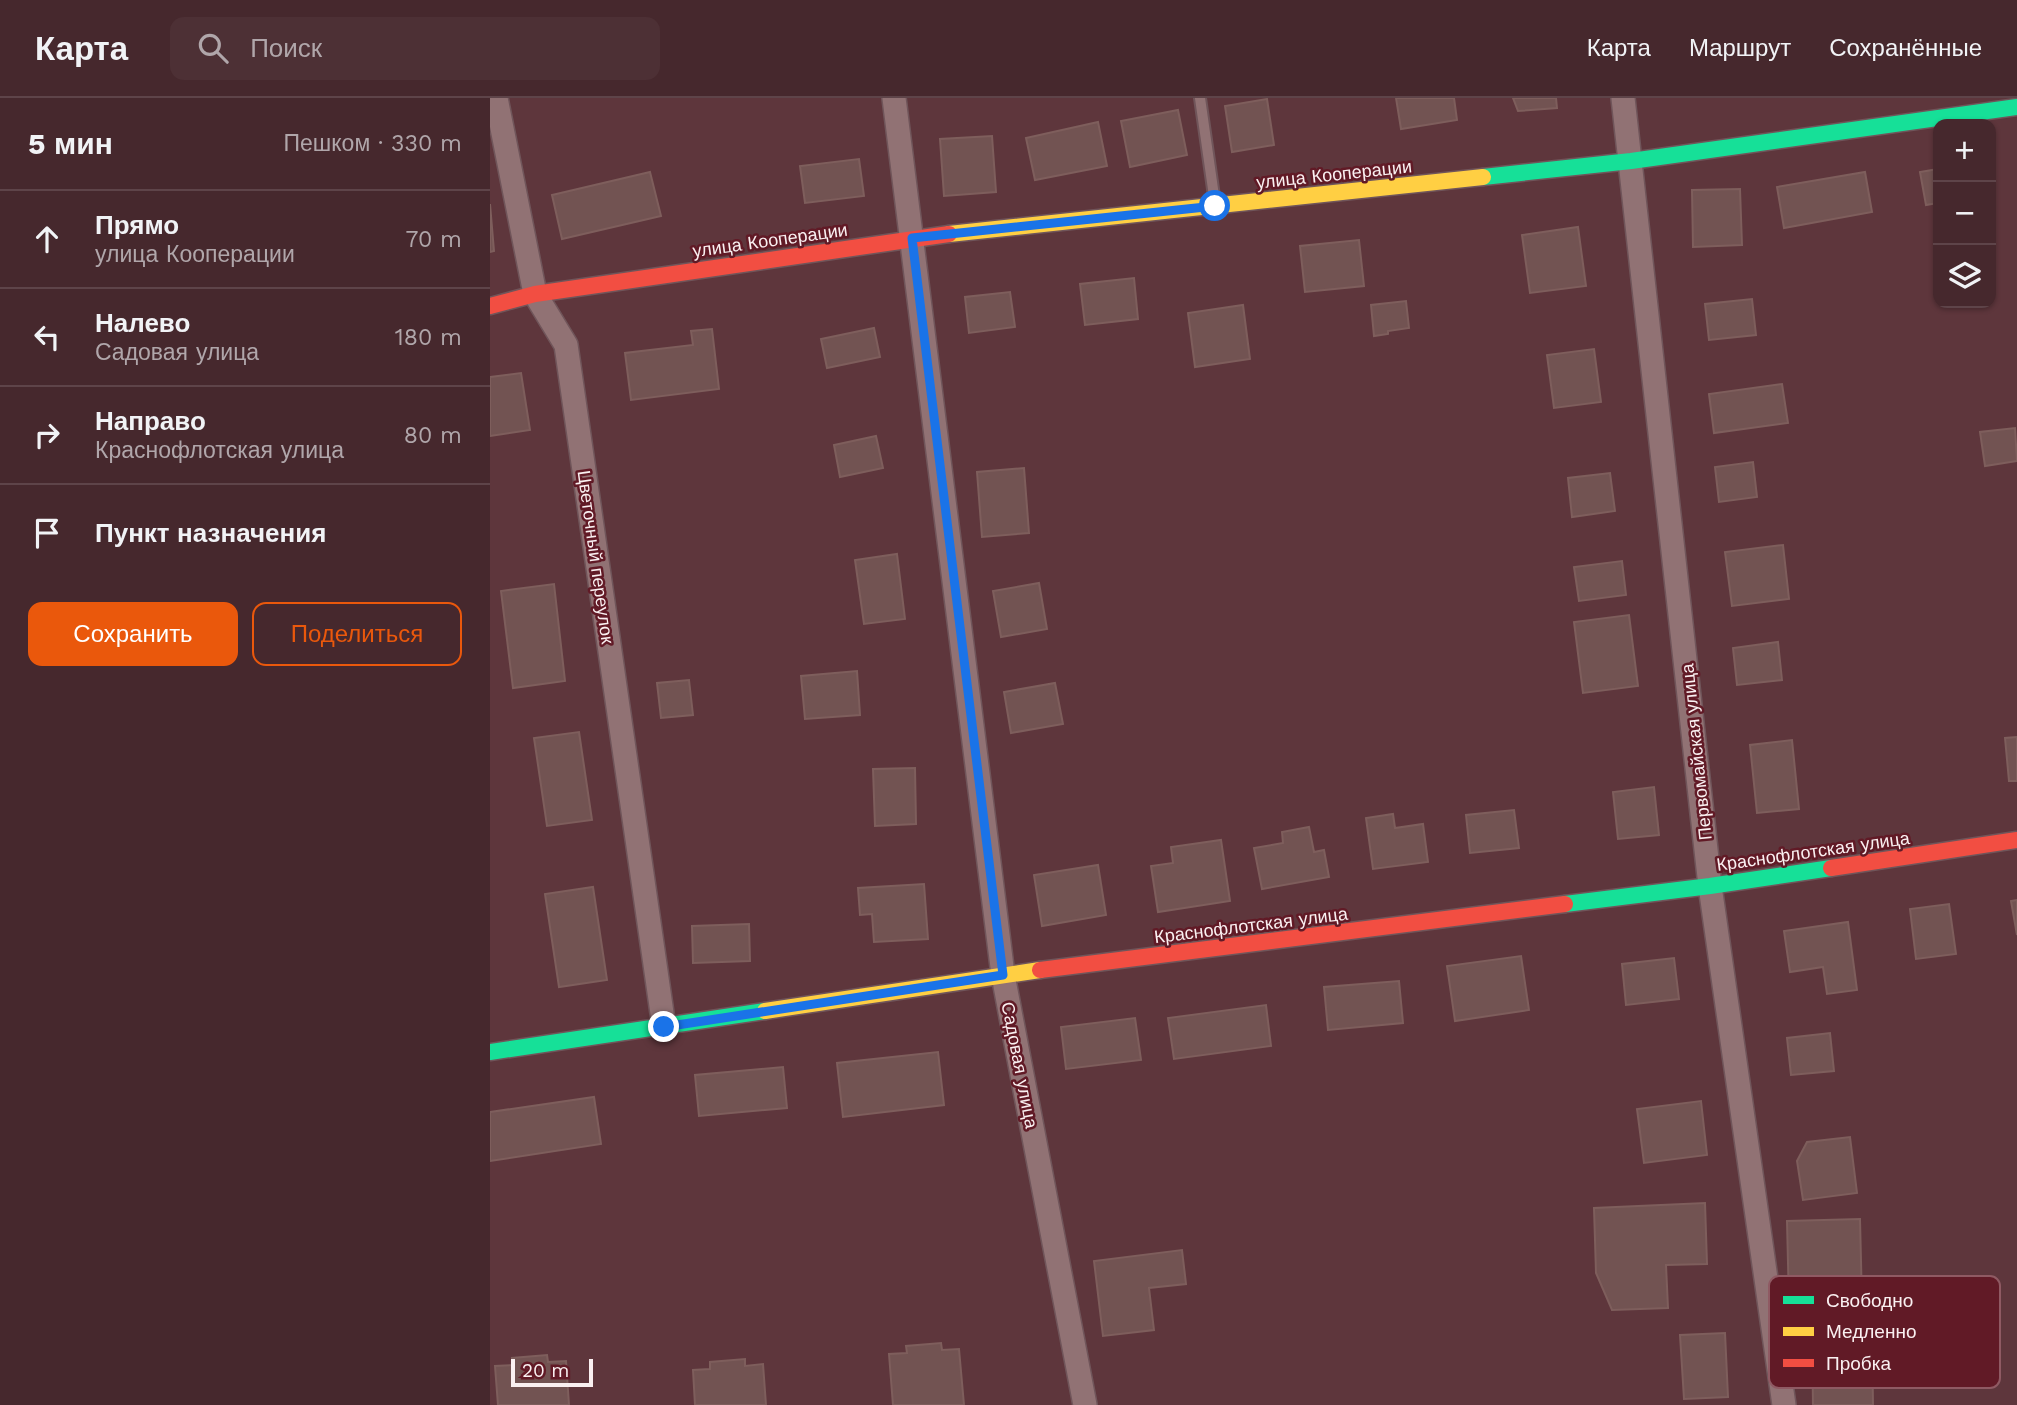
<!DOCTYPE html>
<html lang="ru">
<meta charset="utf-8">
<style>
:root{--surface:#46282d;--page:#4d3035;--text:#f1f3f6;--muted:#b0a6aa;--line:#5e4449;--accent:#ea580c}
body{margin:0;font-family:"Work Sans",sans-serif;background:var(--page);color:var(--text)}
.controls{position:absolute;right:21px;top:21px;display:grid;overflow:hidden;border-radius:14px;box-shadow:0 2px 5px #0004}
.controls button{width:63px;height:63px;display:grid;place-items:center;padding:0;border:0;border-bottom:2px solid var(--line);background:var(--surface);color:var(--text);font:35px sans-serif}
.scale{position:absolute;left:21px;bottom:18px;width:82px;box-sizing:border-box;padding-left:7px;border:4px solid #faf0f1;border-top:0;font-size:19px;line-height:24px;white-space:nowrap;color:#faf0f1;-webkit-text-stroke:5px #611a26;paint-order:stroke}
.stop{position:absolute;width:21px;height:21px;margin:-16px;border:5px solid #1a73e8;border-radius:50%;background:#fff}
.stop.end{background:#1a73e8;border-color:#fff;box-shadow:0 2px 7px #0008}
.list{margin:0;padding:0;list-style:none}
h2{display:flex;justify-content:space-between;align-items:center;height:91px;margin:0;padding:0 28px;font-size:30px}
h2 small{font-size:23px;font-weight:400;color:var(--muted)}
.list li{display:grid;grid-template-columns:46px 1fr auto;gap:21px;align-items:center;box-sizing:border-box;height:98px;padding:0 28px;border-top:2px solid var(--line)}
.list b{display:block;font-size:26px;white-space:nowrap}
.list p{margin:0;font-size:23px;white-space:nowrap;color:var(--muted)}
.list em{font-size:23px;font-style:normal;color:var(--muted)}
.actions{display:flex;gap:14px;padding:21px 28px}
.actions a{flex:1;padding:16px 0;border:2px solid var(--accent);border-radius:14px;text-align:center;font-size:24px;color:var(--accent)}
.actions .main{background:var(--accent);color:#fff}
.icon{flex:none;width:38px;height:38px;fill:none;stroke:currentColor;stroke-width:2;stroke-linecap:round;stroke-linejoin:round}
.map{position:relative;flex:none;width:1527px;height:1307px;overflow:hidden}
header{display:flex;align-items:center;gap:42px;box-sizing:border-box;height:98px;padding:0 35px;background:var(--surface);border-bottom:2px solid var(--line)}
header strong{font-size:33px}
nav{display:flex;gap:38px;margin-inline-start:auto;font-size:24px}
.search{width:490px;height:63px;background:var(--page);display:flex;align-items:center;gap:18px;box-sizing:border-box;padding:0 24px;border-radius:14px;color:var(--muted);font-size:26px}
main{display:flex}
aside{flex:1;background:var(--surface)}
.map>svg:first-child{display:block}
</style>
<header>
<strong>Карта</strong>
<div class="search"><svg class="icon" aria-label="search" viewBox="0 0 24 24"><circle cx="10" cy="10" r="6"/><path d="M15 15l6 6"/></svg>Поиск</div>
<nav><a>Карта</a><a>Маршрут</a><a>Сохранённые</a></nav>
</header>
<main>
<aside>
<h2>5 мин<small>Пешком · 330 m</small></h2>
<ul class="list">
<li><svg class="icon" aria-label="ahead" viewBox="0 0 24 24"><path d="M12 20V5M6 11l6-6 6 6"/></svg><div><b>Прямо</b><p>улица Кооперации</p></div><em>70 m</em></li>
<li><svg class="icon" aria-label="left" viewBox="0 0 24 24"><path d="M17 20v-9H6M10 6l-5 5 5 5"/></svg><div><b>Налево</b><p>Садовая улица</p></div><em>180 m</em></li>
<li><svg class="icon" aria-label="right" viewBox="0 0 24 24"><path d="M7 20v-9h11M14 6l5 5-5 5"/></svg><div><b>Направо</b><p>Краснофлотская улица</p></div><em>80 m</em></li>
<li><svg class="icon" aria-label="arrive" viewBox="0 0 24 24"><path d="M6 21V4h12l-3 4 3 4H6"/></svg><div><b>Пункт назначения</b></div></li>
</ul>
<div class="actions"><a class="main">Сохранить</a><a>Поделиться</a></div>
</aside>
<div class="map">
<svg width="1527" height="1307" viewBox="0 0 1527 1307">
<rect width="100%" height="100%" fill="#5e363c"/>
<path fill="#725352" stroke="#7e5e5c" stroke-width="2" d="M906,0H964L967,22L911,31Z
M1023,0H1066L1067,10L1028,13Z
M777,1L784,47L742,54L735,8Z
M688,12L697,57L640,69L631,23Z
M608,24L617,68L545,82L536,40Z
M502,38L506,94L454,98L450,41Z
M369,61L374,98L315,105L310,68Z
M1448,71V105L1436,107L1430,74Z
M160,74L171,118L72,141L62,97Z
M1375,74L1382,114L1294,130L1287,89Z
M1250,91L1252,147L1203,149L1202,92Z
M0,106L4,153L0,154Z
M1088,129L1096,188L1040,195L1032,137Z
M869,142L874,188L815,194L810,148Z
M644,180L648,221L595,227L590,186Z
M520,194L525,229L479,235L475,199Z
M1262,201L1266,237L1219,242L1215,206Z
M916,203L919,230L898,233V236L884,238L881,207Z
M753,207L760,261L705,269L698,215Z
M384,230L390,259L337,270L331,241Z
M222,231L229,291L141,302L135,255L203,247L201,233Z
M1104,251L1111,304L1064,310L1057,257Z
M31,275L40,332L0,338V279Z
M1292,286L1298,325L1224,335L1219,296Z
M1525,330L1527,363L1495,368L1490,334Z
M386,338L393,370L350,379L344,347Z
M1263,364L1267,399L1229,404L1225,369Z
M534,370L539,435L492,439L487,374Z
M1120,375L1125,413L1082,419L1078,380Z
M1293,447L1299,501L1242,508L1235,454Z
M407,456L415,521L374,526L365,462Z
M1132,463L1136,497L1089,503L1084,469Z
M549,485L557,531L511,539L503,493Z
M64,486L75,583L23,590L11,493Z
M1139,517L1148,588L1093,595L1084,524Z
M1288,544L1292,582L1247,587L1243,550Z
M367,573L370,617L315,621L311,578Z
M199,582L203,617L171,620L167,585Z
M565,585L573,626L521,635L514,594Z
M89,634L102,722L57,728L44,640Z
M1527,639V683H1519L1515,640Z
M1302,642L1309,711L1267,715L1260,647Z
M425,670L426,726L385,728L383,671Z
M1164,689L1169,737L1128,741L1123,694Z
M1024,712L1029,750L980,755L976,717Z
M903,716L905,730L933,726L938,764L883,771L876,720Z
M819,729L824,754L834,752L839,779L772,791L764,750L793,745L792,734Z
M731,742L740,803L668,814L661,768L683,765L681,749Z
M608,767L616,817L552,828L544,777Z
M434,786L438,841L384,844L382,816L370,817L368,790Z
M103,789L117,882L69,889L55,796Z
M1527,802V837L1521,803Z
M1459,806L1466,856L1426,861L1420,811Z
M1358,824L1367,892L1337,896L1333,869L1300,874L1294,833Z
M259,826L260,863L203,865L202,828Z
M1031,858L1039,912L965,923L957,868Z
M1184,860L1189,901L1136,907L1132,866Z
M909,883L913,925L838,932L834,889Z
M776,907L781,948L684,961L678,920Z
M645,920L651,962L576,971L571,929Z
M1340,935L1344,973L1301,977L1297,940Z
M448,954L454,1007L353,1019L347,965Z
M293,969L297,1010L209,1018L205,977Z
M104,999L111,1046L0,1063V1014Z
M1211,1003L1217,1057L1154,1065L1147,1011Z
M1360,1039L1367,1095L1313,1102L1307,1063L1317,1044Z
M1215,1105L1217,1166L1176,1167L1178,1210L1122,1212L1106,1175L1104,1110Z
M1370,1121L1372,1205L1299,1207L1297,1123Z
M692,1152L696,1186L659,1190L664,1232L613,1238L604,1163Z
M1235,1235L1238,1299L1194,1301L1190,1237Z
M1382,1237L1383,1307H1323L1322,1238Z
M451,1245L452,1252L469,1251L474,1307H403L399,1256L417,1255L416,1248Z
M57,1257L58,1264L76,1263L79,1307H8L5,1268L23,1267L22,1260Z
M255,1261V1268L273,1266L276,1307H205L203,1272L220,1271V1264Z"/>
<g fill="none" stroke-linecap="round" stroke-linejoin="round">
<g stroke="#70555a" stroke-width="14">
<path id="lane" d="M710,0L725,105"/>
</g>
<g stroke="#70555a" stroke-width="26">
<path id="street" d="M6,0L45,196L76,247L174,929
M404,0L513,877L595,1307
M1133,0L1220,788L1294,1307"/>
</g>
<g stroke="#70555a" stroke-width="19">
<path id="fast" d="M993,79L1141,63L1527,9
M1075,806L1220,788L1341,770
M0,954L275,913"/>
</g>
<g stroke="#70555a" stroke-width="19">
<path id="slow" d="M459,136L993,79
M275,913L550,872"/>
</g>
<g stroke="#70555a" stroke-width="19">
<path id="jam" d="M0,208L45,196L459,136
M1341,770L1527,742
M550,872L1075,806"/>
</g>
<use href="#lane" stroke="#917274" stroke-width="10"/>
<use href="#street" stroke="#917274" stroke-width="23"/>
<use href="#fast" stroke="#16e098" stroke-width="16"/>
<use href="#slow" stroke="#ffcf43" stroke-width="16"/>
<use href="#jam" stroke="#f24e42" stroke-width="16"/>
</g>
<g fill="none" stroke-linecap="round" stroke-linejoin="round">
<path stroke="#1a73e8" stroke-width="9" d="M174,929L513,877L422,140L725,108"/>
</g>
<g text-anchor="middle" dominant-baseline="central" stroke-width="5" stroke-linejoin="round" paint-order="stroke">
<g font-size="18" fill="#faf0f1" stroke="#611a26">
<text transform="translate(844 76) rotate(-6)">улица Кооперации</text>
<text transform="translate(280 142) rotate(-8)">улица Кооперации</text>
<text transform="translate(106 459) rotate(82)">Цветочный переулок</text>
<text transform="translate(1206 654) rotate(-96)">Первомайская улица</text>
<text transform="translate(1323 753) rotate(-8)">Краснофлотская улица</text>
<text transform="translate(761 827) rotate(-7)">Краснофлотская улица</text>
<text transform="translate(530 967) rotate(79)">Садовая улица</text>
</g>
</g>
<rect x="1279" y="1178" width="231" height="112" rx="10" fill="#611a26" stroke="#8f5a63" stroke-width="2"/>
<rect x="1293" y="1198" width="31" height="8" fill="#16e098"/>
<rect x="1293" y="1229" width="31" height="9" fill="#ffcf43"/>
<rect x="1293" y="1261" width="31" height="8" fill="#f24e42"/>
<g font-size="19" fill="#faf0f1">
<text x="1336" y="1209">Свободно</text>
<text x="1336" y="1240">Медленно</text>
<text x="1336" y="1272">Пробка</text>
</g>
</svg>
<div class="controls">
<button>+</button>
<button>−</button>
<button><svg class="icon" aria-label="layers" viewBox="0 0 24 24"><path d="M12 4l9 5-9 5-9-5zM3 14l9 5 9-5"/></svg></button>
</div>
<div class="scale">20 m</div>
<div class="stop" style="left:725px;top:108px"></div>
<div class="stop end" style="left:174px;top:929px"></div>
</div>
</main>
